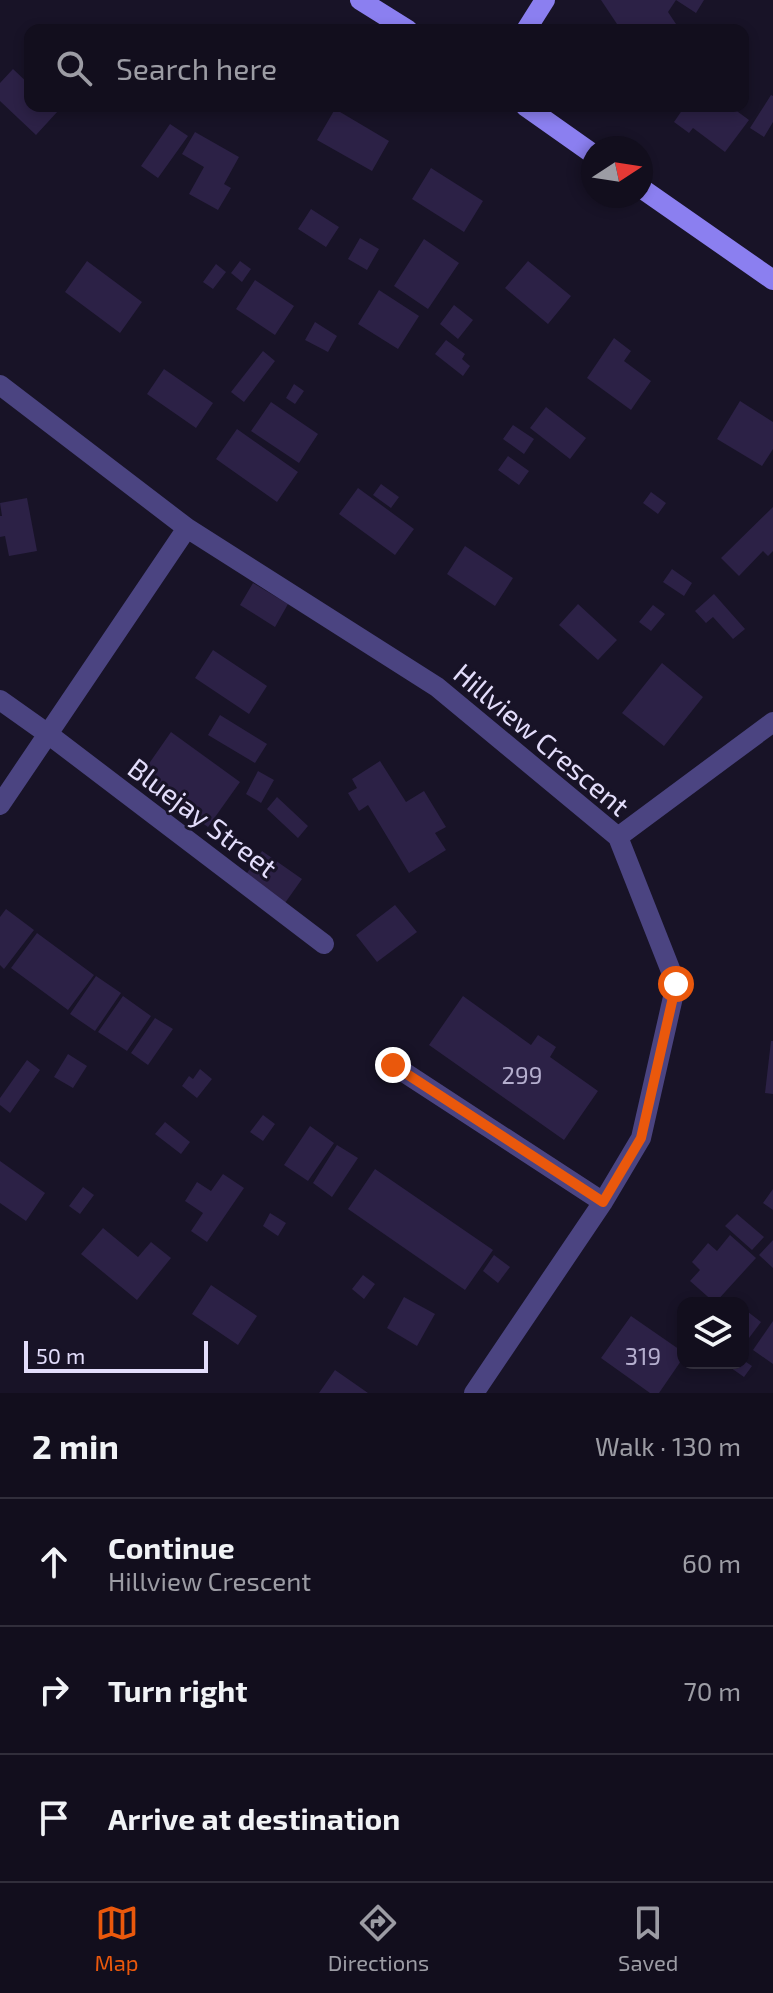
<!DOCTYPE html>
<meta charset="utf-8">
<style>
:root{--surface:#120e1d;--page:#1f1c2a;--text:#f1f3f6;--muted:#9c9ca4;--line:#312e3b;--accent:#ea580c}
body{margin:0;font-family:"Exo 2",sans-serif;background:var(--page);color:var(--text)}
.controls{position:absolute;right:24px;bottom:24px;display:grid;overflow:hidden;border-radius:16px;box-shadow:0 4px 12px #0003}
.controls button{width:72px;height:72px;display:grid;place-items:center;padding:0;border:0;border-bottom:2px solid var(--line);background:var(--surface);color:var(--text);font:40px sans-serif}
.compass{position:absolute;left:581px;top:136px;width:72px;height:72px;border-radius:50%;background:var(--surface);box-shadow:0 4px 12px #0003;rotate:78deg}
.scale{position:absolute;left:24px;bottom:20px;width:184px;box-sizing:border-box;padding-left:8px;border:4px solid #e3ddfb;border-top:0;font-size:22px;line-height:28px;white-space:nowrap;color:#e3ddfb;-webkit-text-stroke:6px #181327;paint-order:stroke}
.stop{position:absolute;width:24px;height:24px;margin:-18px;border:6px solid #ea580c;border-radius:50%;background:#fff}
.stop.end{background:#ea580c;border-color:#fff;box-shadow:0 2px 8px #0008}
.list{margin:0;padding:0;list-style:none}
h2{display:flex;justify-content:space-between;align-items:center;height:104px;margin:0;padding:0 32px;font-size:34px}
h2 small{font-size:26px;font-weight:400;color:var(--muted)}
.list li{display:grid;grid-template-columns:52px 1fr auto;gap:24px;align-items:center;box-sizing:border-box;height:128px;padding:0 32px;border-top:2px solid var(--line)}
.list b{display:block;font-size:30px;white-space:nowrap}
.list p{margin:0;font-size:26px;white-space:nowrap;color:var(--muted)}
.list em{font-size:26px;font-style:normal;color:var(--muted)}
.icon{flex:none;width:44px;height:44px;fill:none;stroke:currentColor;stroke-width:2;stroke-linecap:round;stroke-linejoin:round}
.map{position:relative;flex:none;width:773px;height:1393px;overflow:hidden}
.search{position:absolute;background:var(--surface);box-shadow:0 4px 12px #0003;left:24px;right:24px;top:24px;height:88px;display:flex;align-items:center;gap:20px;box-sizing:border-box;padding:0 28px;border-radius:16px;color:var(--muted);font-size:30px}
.sheet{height:488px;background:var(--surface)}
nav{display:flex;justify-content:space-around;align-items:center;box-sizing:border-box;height:112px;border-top:2px solid var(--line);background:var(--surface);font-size:22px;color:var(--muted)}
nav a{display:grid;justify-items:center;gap:4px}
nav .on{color:var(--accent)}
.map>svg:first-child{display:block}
</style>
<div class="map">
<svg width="773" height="1393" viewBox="0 0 773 1393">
<rect width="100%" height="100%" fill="#181327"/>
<path fill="#2c2146" d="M601,0H676L668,12L680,30H621Z
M676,0H704L696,13Z
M13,69L30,85V106H53L58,111L36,135L0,101V83Z
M771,95L773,96V122L764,137L750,128Z
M685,106H730L749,120L725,152L693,128L689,133L674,122Z
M335,109L389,141L372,171L317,140Z
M170,124L188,136L158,178L141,166Z
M195,132L239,157L224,184L231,188L218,210L189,194L204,167L182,154Z
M431,168L483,201L464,232L412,199Z
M311,209L339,227L326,247L298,229Z
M360,238L379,249L367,270L348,259Z
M424,239L459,263L428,309L394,286Z
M87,261L142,302L120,333L65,292Z
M240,261L251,269L242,282L231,273Z
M528,261L571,296L548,324L505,288Z
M216,264L226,272L213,289L203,282Z
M255,280L294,306L275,335L236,309Z
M379,290L419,316L398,349L358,324Z
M454,305L473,320L458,339L440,324Z
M315,322L337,336L328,352L305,340Z
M614,338L631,351L624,361L651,381L631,410L587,378Z
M446,340L465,354L462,359L470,366L463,376L435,354Z
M263,351L275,361L244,402L231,392Z
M164,369L213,403L196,428L147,394Z
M294,384L304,391L295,404L286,398Z
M740,401L773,422V449L762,466L717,439Z
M271,402L318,434L299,463L251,431Z
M546,407L586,438L570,459L530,428Z
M513,425L534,439L524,454L503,439Z
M237,429L298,472L277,502L216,459Z
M508,456L529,471L519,485L498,470Z
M381,484L399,497L391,508L373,495Z
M358,488L414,529L395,555L339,514Z
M651,492L666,503L658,514L643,503Z
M27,498L37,551L9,556L5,536L0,537V516H2L0,503Z
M773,507V551L768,556L763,551L739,576L721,558Z
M465,546L513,578L495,606L447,574Z
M672,569L692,583L684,596L663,582Z
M253,583L288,604L275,627L240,605Z
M714,594L745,629L733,639L713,617L706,623L695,611Z
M578,604L617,640L598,660L559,625Z
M653,605L665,614L651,631L639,622Z
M213,650L267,686L249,714L195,678Z
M662,663L703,697L664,746L622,713Z
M220,715L267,744L255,763L208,735Z
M171,732L240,782L208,827L139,778Z
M380,761L406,802L424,791L446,827L435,833L446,850L409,873L368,805L359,811L348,793L357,788L352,779Z
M258,771L274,780L261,803L246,794Z
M277,797L308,826L298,838L267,809Z
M262,851L302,879L285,903L245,876Z
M395,905L417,932L377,962L356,935Z
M6,909L34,930L4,969L0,965V917Z
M37,933L94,975L68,1010L11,968Z
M96,976L121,993L95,1031L70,1014Z
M123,996L151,1016L127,1051L98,1032Z
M463,996L531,1045L538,1035L556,1047L550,1057L598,1091L564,1140L429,1045Z
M155,1018L173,1029L148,1065L131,1053Z
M771,1041H773V1094L765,1093Z
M68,1054L87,1066L73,1088L54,1077Z
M27,1060L40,1070L10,1113L0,1105V1098Z
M200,1069L212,1079L197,1098L182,1086L189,1076L193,1079Z
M263,1115L275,1124L263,1141L250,1132Z
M165,1122L190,1142L181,1154L155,1134Z
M310,1126L334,1143L308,1181L284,1165Z
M337,1145L358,1158L332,1197L313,1183Z
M0,1161L45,1193L26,1221L0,1203Z
M375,1169L493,1250L465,1290L348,1209Z
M223,1174L244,1188L207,1242L191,1231L203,1213L185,1201L197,1182L211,1191Z
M83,1187L94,1195L80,1214L69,1206Z
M773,1189V1210L763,1203Z
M270,1213L286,1223L278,1236L263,1226Z
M737,1214L764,1237L752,1250L725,1226Z
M103,1228L138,1257L151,1242L171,1258L137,1300L81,1254Z
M730,1235L756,1258L715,1303L690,1281L700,1270L692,1262L708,1243L717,1251Z
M773,1240V1268L759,1255Z
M494,1255L510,1267L498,1283L483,1271Z
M363,1275L375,1284L364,1299L352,1289Z
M211,1285L257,1316L238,1345L192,1314Z
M404,1297L435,1314L417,1346L387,1328Z
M743,1308L761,1322L743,1346Z
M631,1316L683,1352V1358L659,1393H650L601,1358Z
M773,1321V1364L753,1350Z
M743,1360L752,1366L744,1377L724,1363H743Z
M335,1370L368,1393H319Z"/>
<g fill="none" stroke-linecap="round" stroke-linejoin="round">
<path stroke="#4b4481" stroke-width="20" d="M0,385L187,528L437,687L618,837L676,984L641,1138L603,1202L474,1393
M0,700L48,734L324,944
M0,805L187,528
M618,837L773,722
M393,1065L603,1202"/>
<path stroke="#8b7ff0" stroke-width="20" d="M360,0L408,30
M526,30L545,0
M525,106L593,154
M641,188L773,280"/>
</g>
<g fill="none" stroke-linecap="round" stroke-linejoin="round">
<path stroke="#ea580c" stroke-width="10" d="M393,1065L603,1202L641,1138L676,984"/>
</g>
<g text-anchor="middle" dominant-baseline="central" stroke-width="6" stroke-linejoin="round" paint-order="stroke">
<g font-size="24" fill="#b5aece">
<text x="522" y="1074">299</text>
<text x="643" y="1355">319</text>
</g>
<g font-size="28" fill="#e3ddfb" stroke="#181327">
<text transform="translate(542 739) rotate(40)">Hillview Crescent</text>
<text transform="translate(203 817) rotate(37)">Bluejay Street</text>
</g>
</g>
</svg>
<div class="controls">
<button><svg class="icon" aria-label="layers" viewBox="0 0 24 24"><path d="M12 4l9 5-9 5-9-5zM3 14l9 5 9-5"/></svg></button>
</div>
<svg class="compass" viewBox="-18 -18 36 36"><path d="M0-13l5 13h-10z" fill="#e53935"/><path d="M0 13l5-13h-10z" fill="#9c9ca4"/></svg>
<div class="scale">50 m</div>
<div class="stop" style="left:676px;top:984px"></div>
<div class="stop end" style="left:393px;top:1065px"></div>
<div class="search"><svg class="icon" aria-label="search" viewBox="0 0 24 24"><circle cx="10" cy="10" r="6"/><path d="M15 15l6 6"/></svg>Search here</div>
</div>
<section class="sheet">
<h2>2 min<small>Walk · 130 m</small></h2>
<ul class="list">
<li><svg class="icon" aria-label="ahead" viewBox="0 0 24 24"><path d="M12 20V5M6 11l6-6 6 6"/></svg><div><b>Continue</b><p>Hillview Crescent</p></div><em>60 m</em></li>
<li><svg class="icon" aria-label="right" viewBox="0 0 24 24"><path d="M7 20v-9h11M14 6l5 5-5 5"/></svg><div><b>Turn right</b></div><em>70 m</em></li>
<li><svg class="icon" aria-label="arrive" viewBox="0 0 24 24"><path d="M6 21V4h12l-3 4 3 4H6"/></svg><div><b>Arrive at destination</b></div></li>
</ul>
</section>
<nav>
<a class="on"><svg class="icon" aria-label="map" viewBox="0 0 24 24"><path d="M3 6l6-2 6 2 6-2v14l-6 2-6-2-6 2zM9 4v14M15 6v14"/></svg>Map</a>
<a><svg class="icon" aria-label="directions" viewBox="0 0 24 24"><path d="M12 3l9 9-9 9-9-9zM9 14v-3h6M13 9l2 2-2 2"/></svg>Directions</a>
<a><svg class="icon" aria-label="saved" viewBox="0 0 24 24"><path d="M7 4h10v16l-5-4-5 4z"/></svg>Saved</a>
</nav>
